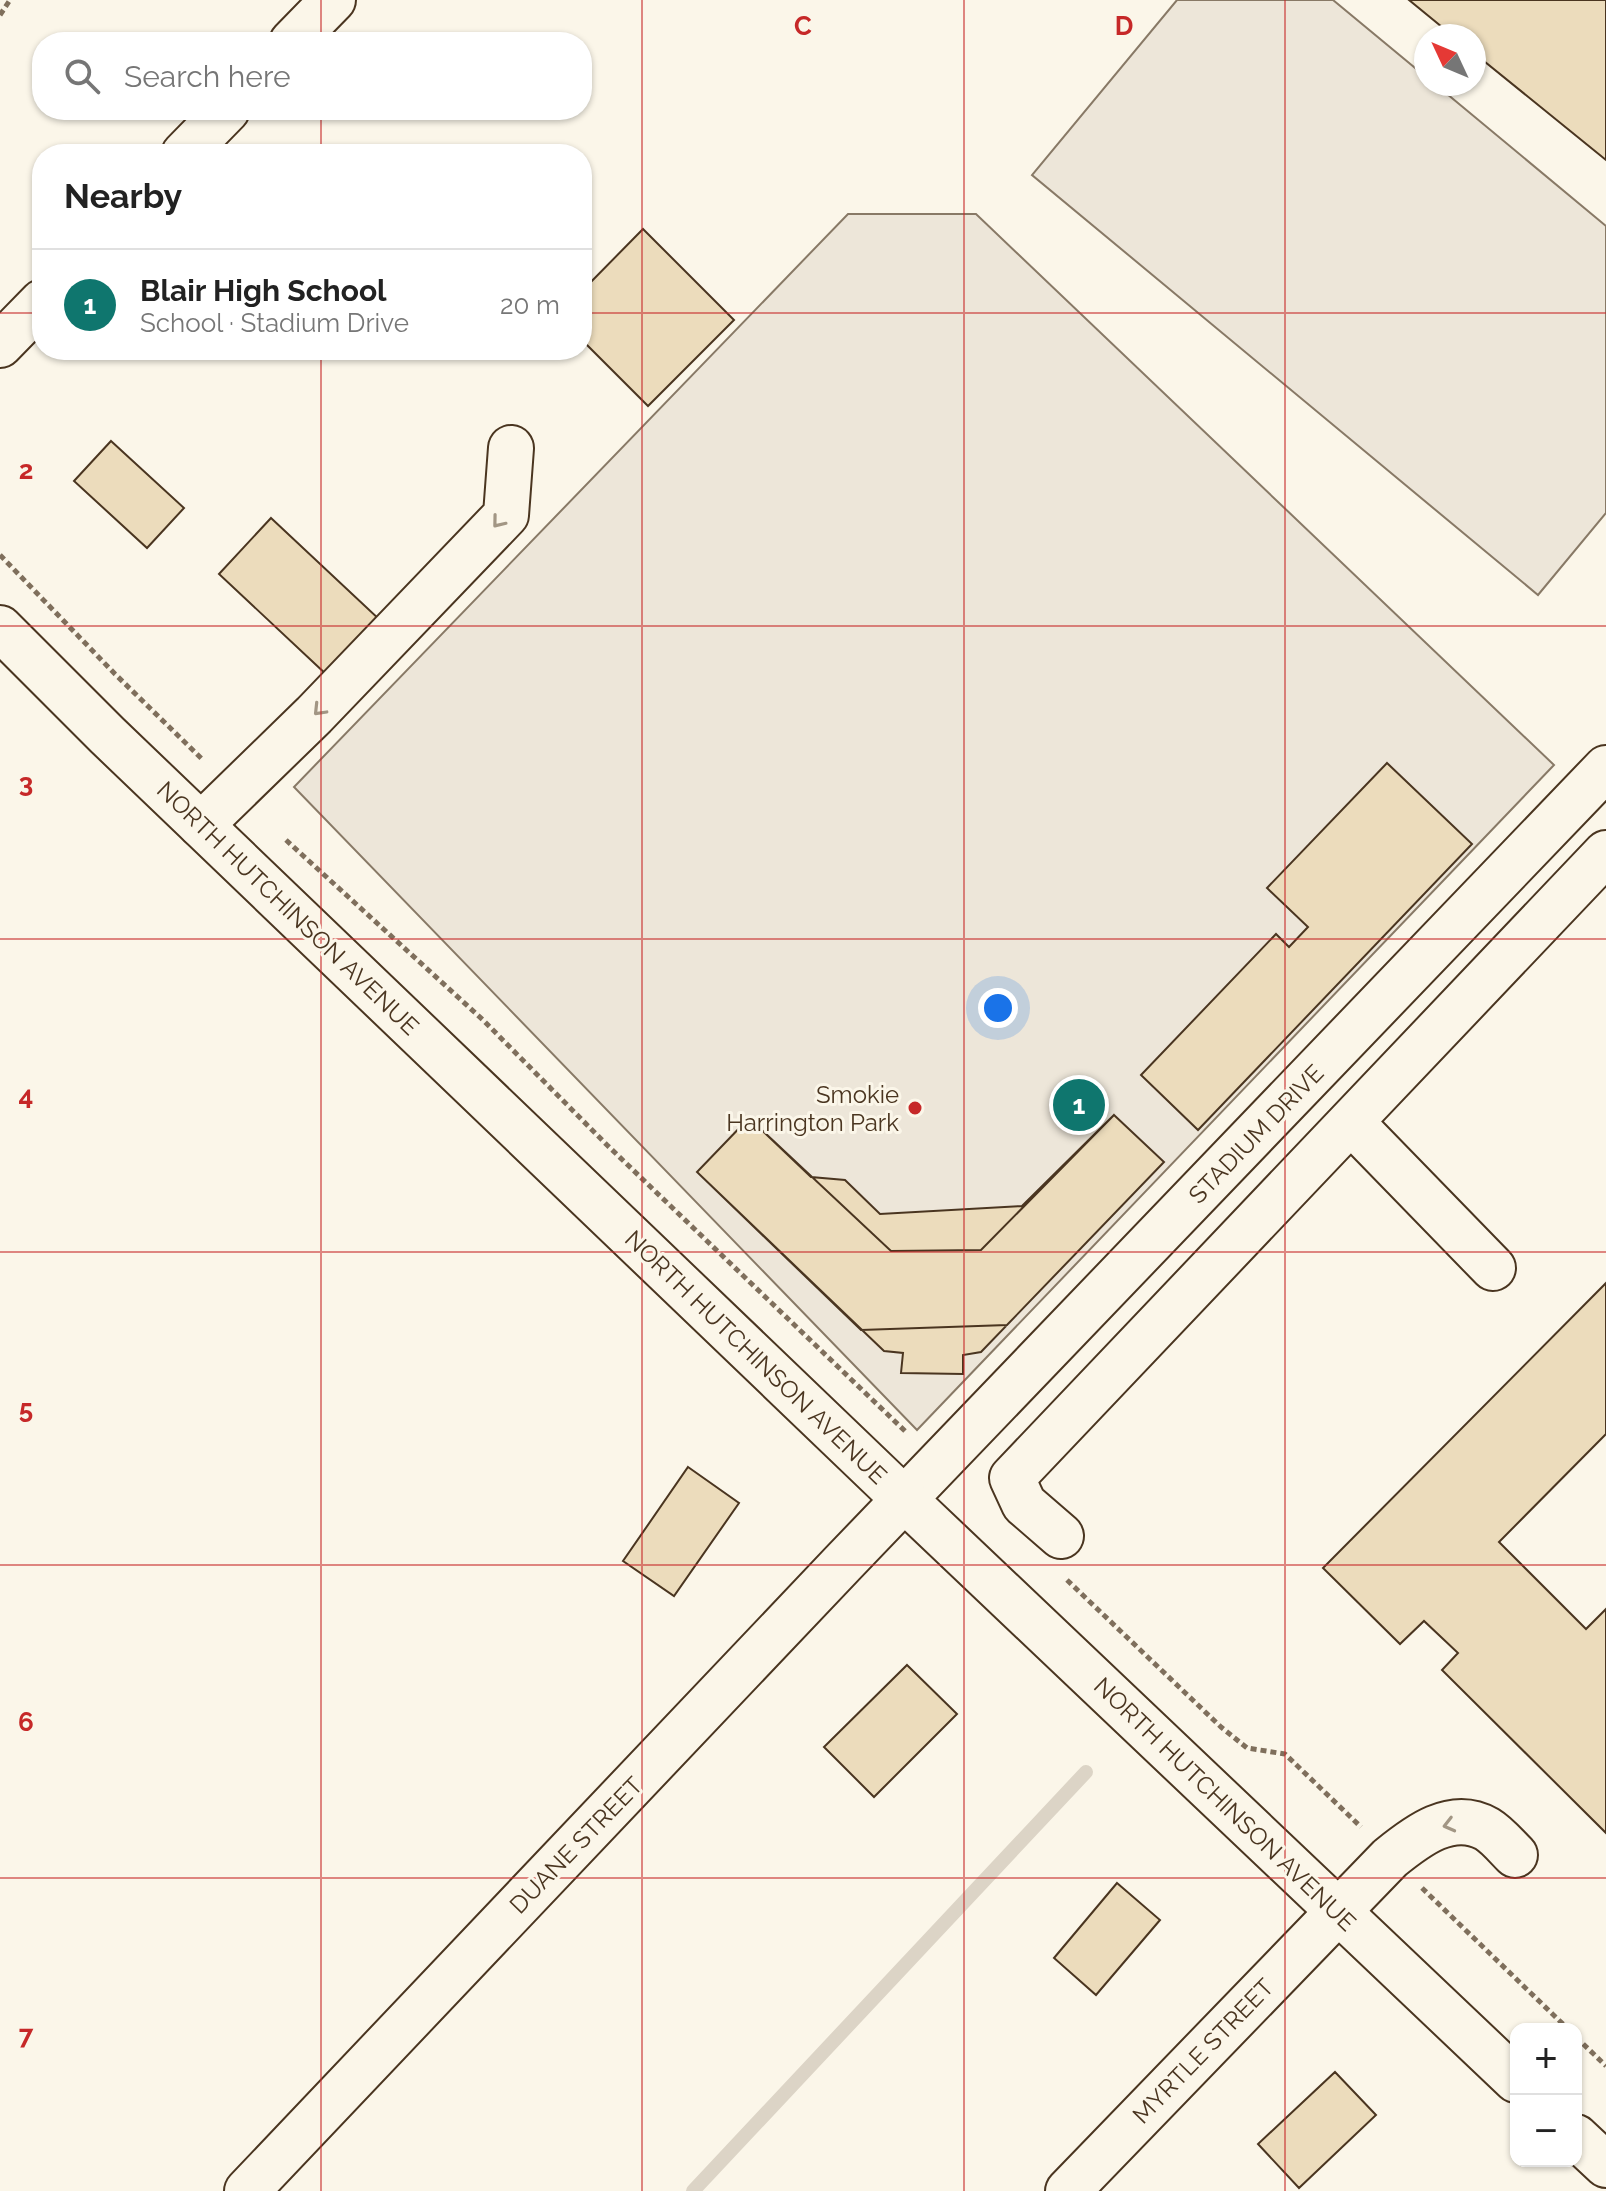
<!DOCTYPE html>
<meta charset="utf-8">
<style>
:root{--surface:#fff;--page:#f6f6f6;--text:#222;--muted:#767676;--line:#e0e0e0;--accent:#0f766e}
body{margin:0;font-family:Raleway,sans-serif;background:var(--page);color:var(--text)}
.controls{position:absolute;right:24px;bottom:24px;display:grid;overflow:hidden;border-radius:16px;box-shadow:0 2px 6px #0004}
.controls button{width:72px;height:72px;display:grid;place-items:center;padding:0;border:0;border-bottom:2px solid var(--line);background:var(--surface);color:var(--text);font:40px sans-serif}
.compass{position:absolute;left:1414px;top:24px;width:72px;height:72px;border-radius:50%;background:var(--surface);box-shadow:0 2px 6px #0004;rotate:314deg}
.you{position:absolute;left:998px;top:1008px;width:28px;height:28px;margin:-20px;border:6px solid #fff;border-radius:50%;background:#1a73e8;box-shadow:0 0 0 12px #1a73e833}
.badge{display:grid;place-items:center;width:52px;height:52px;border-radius:50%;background:var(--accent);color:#fff;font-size:26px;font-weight:700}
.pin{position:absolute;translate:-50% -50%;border:4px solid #fff;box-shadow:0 2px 8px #0006}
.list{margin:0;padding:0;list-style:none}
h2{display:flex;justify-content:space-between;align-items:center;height:104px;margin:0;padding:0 32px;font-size:34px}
h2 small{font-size:26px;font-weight:400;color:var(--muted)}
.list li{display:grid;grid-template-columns:52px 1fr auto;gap:24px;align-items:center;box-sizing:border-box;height:112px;padding:0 32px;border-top:2px solid var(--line)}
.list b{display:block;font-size:30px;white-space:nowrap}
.list p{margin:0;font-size:26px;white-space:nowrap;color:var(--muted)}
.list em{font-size:26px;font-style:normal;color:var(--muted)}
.icon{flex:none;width:44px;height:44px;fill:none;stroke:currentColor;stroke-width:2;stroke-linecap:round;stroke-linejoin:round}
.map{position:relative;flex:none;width:1606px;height:2191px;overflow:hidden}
.search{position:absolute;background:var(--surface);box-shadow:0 2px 6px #0004;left:32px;top:32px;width:560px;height:88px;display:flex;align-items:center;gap:20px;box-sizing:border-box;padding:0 28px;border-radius:32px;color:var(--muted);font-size:30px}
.panel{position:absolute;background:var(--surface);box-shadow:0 2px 6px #0004;left:32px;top:144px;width:560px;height:216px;border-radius:32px}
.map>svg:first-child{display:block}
</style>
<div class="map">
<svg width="1606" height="2191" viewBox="0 0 1606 2191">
<rect width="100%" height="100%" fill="#fbf6e9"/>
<path fill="#ede6d9" stroke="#887966" stroke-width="2" d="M1177,0H1333L1426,77V84H1435L1606,226V513L1538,595L1032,175Z
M848,214H976L1554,765L917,1430L294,787Z"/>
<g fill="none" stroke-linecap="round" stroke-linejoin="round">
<path stroke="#dcd4c6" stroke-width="14" d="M693,2191L1086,1772"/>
</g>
<path fill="#ecdcbc" stroke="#4a3520" stroke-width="2" d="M1409,0H1606V160L1474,53V36H1453Z
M643,229L734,320L648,406L582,340V291Z
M111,441L184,508L147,548L74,481Z
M271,518L381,621L328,676L219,574Z
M1387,763L1472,844L1198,1130L1141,1075L1276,934L1289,947L1308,927L1267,888Z
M1114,1115L1164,1162L981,1352L963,1355V1374L901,1373L903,1353L884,1351L697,1172L749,1118L811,1177L845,1180L880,1214L1022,1206Z
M1114,1115L1164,1162L1007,1325L861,1330L697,1172L749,1118L891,1251L981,1250Z
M1606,1283V1434L1499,1542L1586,1629L1606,1609V1833L1442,1670L1458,1653L1424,1621L1400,1644L1323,1568Z
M688,1467L739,1503L674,1596L623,1561Z
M907,1665L957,1714L874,1797L824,1747Z
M1117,1883L1160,1920L1096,1995L1054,1958Z
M1335,2072L1376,2115L1299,2188L1258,2144Z"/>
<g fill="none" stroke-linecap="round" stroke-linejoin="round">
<g stroke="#4a3520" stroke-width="48">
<path id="minor" d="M201,825L314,715L506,515L511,448
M1351,1122L1493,1268
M1061,1536L1024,1504L1012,1478L1606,853
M247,2191L843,1563L1606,768
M1068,2191L1390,1858C1417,1836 1452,1809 1487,1829C1497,1835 1506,1846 1515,1855"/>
</g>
<g stroke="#4a3520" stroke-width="48">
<path id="major" d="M292,42L333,0
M184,154L227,110
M0,345L42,302
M0,628L107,735L906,1501L1516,2080
M1576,2137L1606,2165"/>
</g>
<path stroke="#7f6f5c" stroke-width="5" stroke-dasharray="6 4" stroke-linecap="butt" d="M0,15L10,0
M0,555L115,674L204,761
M286,840L483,1020L607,1145L907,1433
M1067,1580L1221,1727L1247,1748L1285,1754L1361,1827
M1422,1888L1568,2029
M1576,2037L1606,2066"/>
<use href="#minor" stroke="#fbf6e9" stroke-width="44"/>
<use href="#major" stroke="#fbf6e9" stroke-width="44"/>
</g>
<defs><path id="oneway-chevron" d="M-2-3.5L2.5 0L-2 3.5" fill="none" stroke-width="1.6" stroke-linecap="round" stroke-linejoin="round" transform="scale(2)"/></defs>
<g stroke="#a29684">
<use href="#oneway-chevron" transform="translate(498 522) rotate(129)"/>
<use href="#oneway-chevron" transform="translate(319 710) rotate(134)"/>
<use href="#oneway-chevron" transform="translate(1449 1825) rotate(166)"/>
</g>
<path fill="none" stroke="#c62828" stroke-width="2" stroke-opacity="0.55" d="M321,0V42M642,0V2191M964,0V2191M1285,0V2191M321,110V154M0,313H42M582,313H1606M321,350V2191M0,626H1606M0,939H1606M0,1252H1606M0,1565H1606M0,1878H1606"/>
<circle fill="#c62828" stroke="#fbf6e9" stroke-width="3" cx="915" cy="1108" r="8"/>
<g text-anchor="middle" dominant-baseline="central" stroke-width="6" stroke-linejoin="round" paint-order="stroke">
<g font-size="24" fill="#4a3520" stroke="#fbf6e9">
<text transform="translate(288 908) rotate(44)">NORTH HUTCHINSON AVENUE</text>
<text transform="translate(1256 1134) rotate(-46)">STADIUM DRIVE</text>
<text transform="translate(756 1357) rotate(44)">NORTH HUTCHINSON AVENUE</text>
<text transform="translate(1225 1804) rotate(44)">NORTH HUTCHINSON AVENUE</text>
<text transform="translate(576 1845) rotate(-46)">DUANE STREET</text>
<text transform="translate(1203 2051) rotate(-46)">MYRTLE STREET</text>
</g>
<g font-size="24" fill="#4a3520" stroke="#fbf6e9" text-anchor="end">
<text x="899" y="1094">Smokie<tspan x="899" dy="28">Harrington Park</tspan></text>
</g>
</g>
<g font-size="26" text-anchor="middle" font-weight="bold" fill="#c62828" stroke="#fbf6e9" stroke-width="6" stroke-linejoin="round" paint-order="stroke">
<text x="803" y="35">C</text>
<text x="1124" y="35">D</text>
<text x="26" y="479">2</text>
<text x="26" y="792">3</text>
<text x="26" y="1105">4</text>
<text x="26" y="1418">5</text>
<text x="26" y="1731">6</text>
<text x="26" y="2044">7</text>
</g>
</svg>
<div class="controls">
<button>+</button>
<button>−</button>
</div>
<svg class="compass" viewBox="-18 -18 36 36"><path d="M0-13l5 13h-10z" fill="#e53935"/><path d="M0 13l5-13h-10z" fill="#767676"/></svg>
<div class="you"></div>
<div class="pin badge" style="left:1079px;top:1105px">1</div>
<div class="search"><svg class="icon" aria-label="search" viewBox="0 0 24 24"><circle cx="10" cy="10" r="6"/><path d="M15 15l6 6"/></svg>Search here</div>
<section class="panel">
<h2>Nearby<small></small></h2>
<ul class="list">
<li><span class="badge">1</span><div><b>Blair High School</b><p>School · Stadium Drive</p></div><em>20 m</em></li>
</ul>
</section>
</div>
